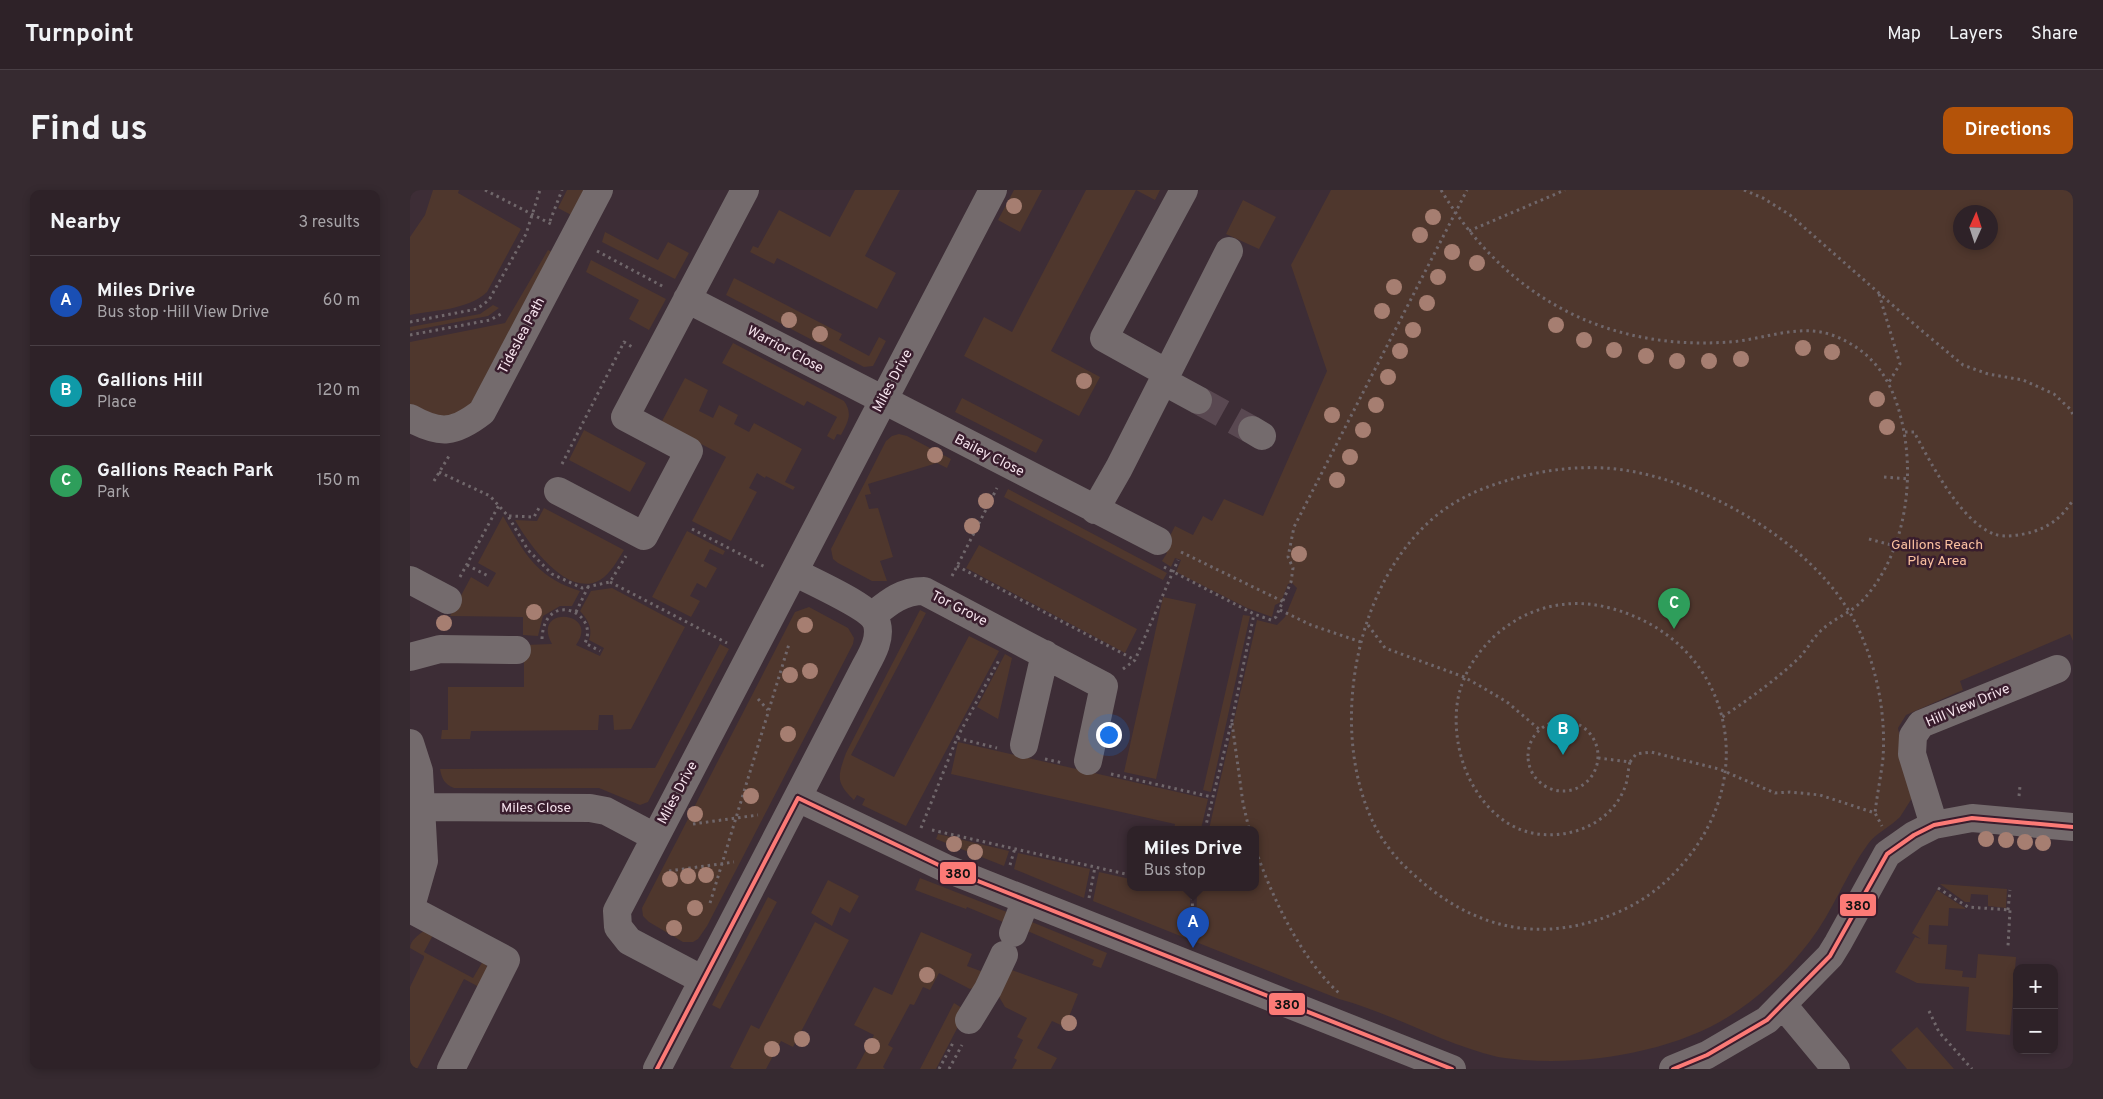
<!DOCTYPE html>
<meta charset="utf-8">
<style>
:root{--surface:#2e2228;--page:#362a30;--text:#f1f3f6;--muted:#a7a4a8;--line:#493f45;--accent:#b45309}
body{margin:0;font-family:Overpass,sans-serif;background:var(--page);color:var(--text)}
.controls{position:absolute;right:15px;bottom:15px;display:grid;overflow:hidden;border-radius:10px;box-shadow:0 2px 8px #0003}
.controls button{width:45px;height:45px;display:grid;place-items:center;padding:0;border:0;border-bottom:1px solid var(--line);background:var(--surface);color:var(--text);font:25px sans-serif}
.compass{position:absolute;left:1543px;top:15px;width:45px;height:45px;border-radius:50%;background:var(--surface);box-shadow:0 2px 8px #0003;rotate:3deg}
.you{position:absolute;left:698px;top:544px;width:18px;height:18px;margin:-12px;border:4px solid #fff;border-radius:50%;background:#1a73e8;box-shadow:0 0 0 8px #1a73e833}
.badge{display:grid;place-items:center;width:32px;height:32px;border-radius:50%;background:var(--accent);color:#fff;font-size:16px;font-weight:700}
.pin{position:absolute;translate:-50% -41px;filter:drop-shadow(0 1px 2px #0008)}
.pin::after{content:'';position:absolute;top:26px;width:18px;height:15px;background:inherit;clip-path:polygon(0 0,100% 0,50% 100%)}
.popup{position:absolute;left:717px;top:636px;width:132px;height:65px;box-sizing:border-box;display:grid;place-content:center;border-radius:10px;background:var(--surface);filter:drop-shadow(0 1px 4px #0005);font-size:16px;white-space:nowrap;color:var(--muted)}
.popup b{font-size:19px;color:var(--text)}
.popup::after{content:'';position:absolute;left:50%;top:100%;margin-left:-10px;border:10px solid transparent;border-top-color:var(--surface)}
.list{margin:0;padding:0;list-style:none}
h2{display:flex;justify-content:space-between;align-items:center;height:65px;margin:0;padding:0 20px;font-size:21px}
h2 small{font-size:16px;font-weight:400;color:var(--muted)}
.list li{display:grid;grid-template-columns:32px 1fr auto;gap:15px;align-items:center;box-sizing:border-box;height:90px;padding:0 20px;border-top:1px solid var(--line)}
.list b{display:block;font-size:19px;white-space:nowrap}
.list p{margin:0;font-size:16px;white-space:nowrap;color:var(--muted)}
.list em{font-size:16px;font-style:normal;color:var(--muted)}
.map{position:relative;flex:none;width:1663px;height:879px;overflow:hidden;border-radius:10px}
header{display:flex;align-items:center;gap:30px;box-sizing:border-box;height:70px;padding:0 25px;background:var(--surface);border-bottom:1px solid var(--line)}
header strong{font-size:24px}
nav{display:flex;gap:28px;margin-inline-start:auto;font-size:18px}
.intro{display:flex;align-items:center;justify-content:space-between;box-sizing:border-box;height:120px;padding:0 30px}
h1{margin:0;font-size:35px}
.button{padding:12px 22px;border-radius:10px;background:var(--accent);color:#fff;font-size:18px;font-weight:700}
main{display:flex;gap:30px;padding:0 30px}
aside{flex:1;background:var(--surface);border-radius:10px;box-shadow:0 2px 8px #0003}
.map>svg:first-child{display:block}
</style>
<header>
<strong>Turnpoint</strong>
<nav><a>Map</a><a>Layers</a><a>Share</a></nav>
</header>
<div class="intro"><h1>Find us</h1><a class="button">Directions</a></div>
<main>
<aside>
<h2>Nearby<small>3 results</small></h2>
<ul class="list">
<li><span class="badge" style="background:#1a4fb4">A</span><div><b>Miles Drive</b><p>Bus stop · Hill View Drive</p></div><em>60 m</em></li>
<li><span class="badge" style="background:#0f9aa8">B</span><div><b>Gallions Hill</b><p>Place</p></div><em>120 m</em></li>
<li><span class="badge" style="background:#2e9e5b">C</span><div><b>Gallions Reach Park</b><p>Park</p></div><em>150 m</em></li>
</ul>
</aside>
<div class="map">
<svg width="1663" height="879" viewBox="0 0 1663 879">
<rect width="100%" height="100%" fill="#3d2d36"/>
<path fill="#4f372d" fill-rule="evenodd" d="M23,0H49L48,3L111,39L77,102C58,120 25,120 0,125V47L15,25Z
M157,0H179L165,27L148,18Z
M445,0H490L455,66L486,83L467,119L367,68L364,74L340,62L343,56L348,58L369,20L420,47Z
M604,0H632L610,42L588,30Z
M676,0H750L745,10L726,0L641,161L690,187L669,226L554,166L574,127L602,142Z
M921,0H1663V451L1660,444L1550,491L1553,500L1496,525L1488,538L1502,608C1498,614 1494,621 1490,627C1480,637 1466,643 1458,654C1436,684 1423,721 1400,751C1381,776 1356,801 1330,819C1268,864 1163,879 1088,867C1033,854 984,824 929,809L786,752L787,697H846V639H799L847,430L867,435L875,427L887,398L882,393L878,394L871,412L865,415L862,427L837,418L766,382L771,370L765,368L761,377L752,371L757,363L753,360L765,336L783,345L793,326L802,331L814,309L853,326L917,181L881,75ZM1550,22H1580V52H1550Z
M833,10L866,27L849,59L816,44Z
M195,42L248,70L258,52L279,63L265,89L192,52Z
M138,60L146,64L66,214L30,232L0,218V152L95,133Z
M181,70L256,109L239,140L219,129L229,110L176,82Z
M324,88L432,144L429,150L459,166L469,147L476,151L463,176L454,177L316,105Z
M83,115L89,118L78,126L0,141V137L70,124Z
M323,153L434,211C443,224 438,232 431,245L427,244L424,250L417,246L427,227L397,211L394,216L312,173Z
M275,188L298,200L289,221L303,228L309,215L328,225L324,234L339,242L344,233L392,259L375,292L385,297L383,300L356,286L355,288L347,283L339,298L347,302L321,351L282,331L316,267L251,233Z
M552,208L633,250L626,263L545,222Z
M174,240L236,273L220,302L159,270Z
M489,244L497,246L541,269L537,278L527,273L458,294L461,304L455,305L459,319L468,318L483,367L470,371L477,391H462L428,373L423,369L421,359L476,251L482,246Z
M598,299L757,383L753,390L594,307Z
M134,318L214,360C207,371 201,383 190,390C157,409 118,353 105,330L127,331Z
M93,326C114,363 127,388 170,401L162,416H150L133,426L128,446L113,445V427L40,426L61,387L78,397L86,383L68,373Z
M277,341L315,361L313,365L300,359L294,371L307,378L296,398L287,393L280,406L290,411L281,427L242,407Z
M569,355L727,439L715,463L556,378Z
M202,398L275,437L221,539L204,540L203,525H189L188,540L61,541L60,549H31L32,540H38V497H114V455L142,454C120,415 191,420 166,455L190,466L194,458L179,450C183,438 178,430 170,421L181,401Z
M753,407L786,414L746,589L714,582Z
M399,417L438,438L444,448L443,454L297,736L288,749L283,752H273L239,732L233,726L232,718L385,422Z
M510,420L516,423L441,565L484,587L559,446L589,461L496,636L452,615L455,609L447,605L444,610C425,592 428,586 436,563Z
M833,425L840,426L801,602L793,600Z
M310,454L319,459L238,612L230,615L189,598H44C34,594 32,589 30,579L245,578Z
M595,464L602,468L588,529L567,517Z
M548,552L798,609L791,639H764L765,634L541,584Z
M528,644L599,661L594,676L526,649Z
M608,663L680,679L674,708L604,679Z
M689,682L720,689V697H755L780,702V743L778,749L683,711Z
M510,688L602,724L598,734L557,717L556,719L505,700Z
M418,690L449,706L440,723L430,717L422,736L401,723Z
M1530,694L1597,699L1596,718L1578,716V705L1561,704L1560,712H1555Z
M1527,700L1555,718V719L1539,718L1538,736L1519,735L1518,754L1537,755L1535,779L1553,781L1552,787L1566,788L1568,764L1606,767L1600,845L1556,841L1559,797L1507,793L1485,782L1505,747L1511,749L1502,743Z
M358,707L367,712L310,819L302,815Z
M617,730L697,763L691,778L682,775L684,770L613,739Z
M405,732L439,750L383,857L371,851L356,879H324L320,877L341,835L349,839Z
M14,741L23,745L14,762L63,788L73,771L78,778L71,798L54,789L7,879H0V797L14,768V766L0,758C0,751 8,745 14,741Z
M511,742L562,764L557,776L576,783L566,797L560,799L529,783L520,800L513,797L504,815L500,814L478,855L483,858L473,877L475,879H446L464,845L444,835L464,797L482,805Z
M599,779L668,804L655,837L642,831L627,858L647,868L641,879H602L607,870L604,868L613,850L607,847L617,828L595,817L588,805Z
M544,813L552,818L554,825L526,879H510Z
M1507,837L1544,879H1497L1481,860Z"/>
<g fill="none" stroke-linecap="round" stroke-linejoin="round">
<path stroke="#594851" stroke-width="28" stroke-dasharray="28 14" stroke-linecap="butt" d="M788,210L842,240"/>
<path stroke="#70676b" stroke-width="3" stroke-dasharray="2.5 4" stroke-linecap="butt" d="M75,0L141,34
M1031,0C1095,106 1195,161 1319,152C1353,150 1388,133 1422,145C1462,160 1481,188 1491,228C1506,288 1496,364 1452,411C1442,422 1425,428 1414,438C1404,446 1398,458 1390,467C1366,490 1339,509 1311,528
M1334,0L1353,8L1380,25L1511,140L1553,175L1578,184L1613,190L1644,204L1661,220L1663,225
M140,31L152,0
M1059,41L1155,0
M187,61L254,97
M1469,104L1490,174L1479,192
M0,132L67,119L79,110L116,44L130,0
M0,145L80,130L91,124
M1495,242H1504C1521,273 1550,331 1584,344C1594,348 1612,345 1622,342C1641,336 1652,327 1663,310
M152,274L214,152L222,157
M29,282L80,306L98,326L118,360L142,384L172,398L200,392L216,366
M1474,287L1498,289
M24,291L39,266
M99,326L124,327L129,318
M282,339L357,378
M1459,349L1485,356
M771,362L874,412
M57,375L80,387
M547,376L725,470
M754,377L844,424L861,430L866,427L881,392L883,378L878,367L884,337L1057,0
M542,386L587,298
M50,387L89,315
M200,392L317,453
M870,420L901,435L951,452
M166,422L178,397
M958,435L975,458L1054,487L1070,496L1097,512L1130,540
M132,449C134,399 190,422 175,453L190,461
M713,479L725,470L768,370
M348,509L358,520
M1118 566a35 35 0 1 1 70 0a35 35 0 1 1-70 0Z
M822,533L833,613L839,639
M547,548L589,470
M1188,568L1220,572C1218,579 1218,587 1216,594C1201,642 1136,659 1096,632C1059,607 1042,558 1047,515C1051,482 1073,452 1100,434C1128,415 1163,409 1196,417C1316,446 1353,577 1276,670C1257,693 1235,711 1206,723C1130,755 1062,739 1002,683C986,669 971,650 962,630C920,539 944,400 1019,332C1038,314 1062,302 1086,294C1122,282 1157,276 1195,278C1287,284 1409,354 1448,438C1467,478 1476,524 1473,568C1471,586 1467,605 1465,623
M635,569L653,573
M1220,572L1226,564L1241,562L1309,579L1365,603L1380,602L1410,605L1465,623L1472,636
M701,584L802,607
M1609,606L1610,596
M283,634L348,625
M511,638L547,548L587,558
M795,639L822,530L844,424
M522,640L720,685
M846,661C863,709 891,769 930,804
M600,675L605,658
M259,681L324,672
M774,697L782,699
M1528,698L1558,717L1600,720L1598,756
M679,708L685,677
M300,713L379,454
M1598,720L1600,700
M781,748L783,744L782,697
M1519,821L1529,842L1562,879
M529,879L544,851
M539,879L552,855"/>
<path stroke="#746b6d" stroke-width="28" d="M277,109L748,351
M757,183L694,148L774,0
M753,191L788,210
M0,228C30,245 45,243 72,222L189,0
M842,240L852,246
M148,301L234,346L279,261L215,227L335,0
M685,320L709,278L819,61
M0,390L38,410
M463,425C479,412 492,401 514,401L694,496L678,571
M0,467L30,459L107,460
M0,553L9,581L14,671L0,720
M614,555L635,464
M388,608L535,678L1042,879
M0,617L180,618L196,621L245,647
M1524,635L1502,564L1503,546L1511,534L1647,479
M0,719L96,770L41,879
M603,743L616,710
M293,790L219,751L208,737L207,721L583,0
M1373,815L1426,879
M559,830L578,799L594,765
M247,879L455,477C462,464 471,449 467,434C463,418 401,391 384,382
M1263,879L1297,865L1357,830L1420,766L1428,753L1477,664L1504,645L1524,635L1562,628L1663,637"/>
<g stroke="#391d2d" stroke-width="8">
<path id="bus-1" d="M388,608L535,678L1042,879
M247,879L388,608
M1263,879L1297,865L1357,830L1420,766L1477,664L1504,645L1524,635L1562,628L1663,637"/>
</g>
<use href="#bus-1" stroke="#fc7a76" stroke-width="4"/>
</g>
<g fill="#a67e71">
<circle cx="604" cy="16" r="8"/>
<circle cx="1023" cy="27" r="8"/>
<circle cx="1010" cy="45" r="8"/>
<circle cx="1042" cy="62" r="8"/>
<circle cx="1067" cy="73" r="8"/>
<circle cx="1028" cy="87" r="8"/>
<circle cx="984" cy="97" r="8"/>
<circle cx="1017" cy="113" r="8"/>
<circle cx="972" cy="121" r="8"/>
<circle cx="379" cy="130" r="8"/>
<circle cx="1146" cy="135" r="8"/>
<circle cx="1003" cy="140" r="8"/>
<circle cx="410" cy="144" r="8"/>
<circle cx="1174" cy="150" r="8"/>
<circle cx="1393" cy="158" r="8"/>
<circle cx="1204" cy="160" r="8"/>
<circle cx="990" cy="161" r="8"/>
<circle cx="1422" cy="162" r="8"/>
<circle cx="1236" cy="166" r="8"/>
<circle cx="1331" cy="169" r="8"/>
<circle cx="1267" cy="171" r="8"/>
<circle cx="1299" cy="171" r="8"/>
<circle cx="978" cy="187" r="8"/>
<circle cx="674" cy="191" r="8"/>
<circle cx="1467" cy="209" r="8"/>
<circle cx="966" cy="215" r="8"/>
<circle cx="922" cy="225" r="8"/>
<circle cx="1477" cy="237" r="8"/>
<circle cx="953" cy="240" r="8"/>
<circle cx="525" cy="265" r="8"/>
<circle cx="940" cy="267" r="8"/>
<circle cx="927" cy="290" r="8"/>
<circle cx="576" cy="311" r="8"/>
<circle cx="562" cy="336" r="8"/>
<circle cx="889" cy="364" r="8"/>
<circle cx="124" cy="422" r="8"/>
<circle cx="34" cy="433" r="8"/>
<circle cx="395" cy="435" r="8"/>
<circle cx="400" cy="481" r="8"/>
<circle cx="380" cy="485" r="8"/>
<circle cx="378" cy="544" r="8"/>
<circle cx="341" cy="606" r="8"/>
<circle cx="285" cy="624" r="8"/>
<circle cx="1576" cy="649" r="8"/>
<circle cx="1596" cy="650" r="8"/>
<circle cx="1615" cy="652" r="8"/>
<circle cx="1633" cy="653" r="8"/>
<circle cx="544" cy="654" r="8"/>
<circle cx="565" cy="662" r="8"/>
<circle cx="296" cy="685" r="8"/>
<circle cx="278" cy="686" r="8"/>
<circle cx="260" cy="689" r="8"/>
<circle cx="285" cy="718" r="8"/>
<circle cx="264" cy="738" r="8"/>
<circle cx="517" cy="785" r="8"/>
<circle cx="659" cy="833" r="8"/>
<circle cx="392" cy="849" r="8"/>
<circle cx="462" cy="856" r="8"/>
<circle cx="362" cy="859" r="8"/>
</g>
<g text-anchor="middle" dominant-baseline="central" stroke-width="5" stroke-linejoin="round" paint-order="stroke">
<g font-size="14" fill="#f6e3ed" stroke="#391d2d">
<text transform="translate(112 146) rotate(-62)">Tideslea Path</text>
<text transform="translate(375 160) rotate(28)">Warrior Close</text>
<text transform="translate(483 191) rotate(-62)">Miles Drive</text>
<text transform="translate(579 266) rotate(27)">Bailey Close</text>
<text transform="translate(549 419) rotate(27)">Tor Grove</text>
<text transform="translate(1558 516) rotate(-23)">Hill View Drive</text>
<text transform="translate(268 603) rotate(-62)">Miles Drive</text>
<text x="126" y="618">Miles Close</text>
</g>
<g font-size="14" fill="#fcc1a1" stroke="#391d2d">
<text x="1527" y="355">Gallions Reach<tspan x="1527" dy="16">Play Area</tspan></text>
</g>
</g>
<g stroke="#391d2d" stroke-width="2">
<rect x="529" y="671" width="38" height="24" rx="5" fill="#fc7a76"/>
<rect x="1429" y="703" width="38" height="24" rx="5" fill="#fc7a76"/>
<rect x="858" y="802" width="38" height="24" rx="5" fill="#fc7a76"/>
</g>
<g font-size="14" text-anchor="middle" font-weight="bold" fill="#111">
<text x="548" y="688">380</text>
<text x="1448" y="720">380</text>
<text x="877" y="819">380</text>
</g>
</svg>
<div class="controls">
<button>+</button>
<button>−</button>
</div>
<svg class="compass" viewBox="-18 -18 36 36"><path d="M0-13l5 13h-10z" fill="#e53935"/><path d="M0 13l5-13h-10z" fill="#a7a4a8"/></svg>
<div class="you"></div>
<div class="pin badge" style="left:783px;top:758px;background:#1a4fb4">A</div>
<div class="popup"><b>Miles Drive</b>Bus stop</div>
<div class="pin badge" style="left:1153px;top:565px;background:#0f9aa8">B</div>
<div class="pin badge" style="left:1264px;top:439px;background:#2e9e5b">C</div>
</div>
</main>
